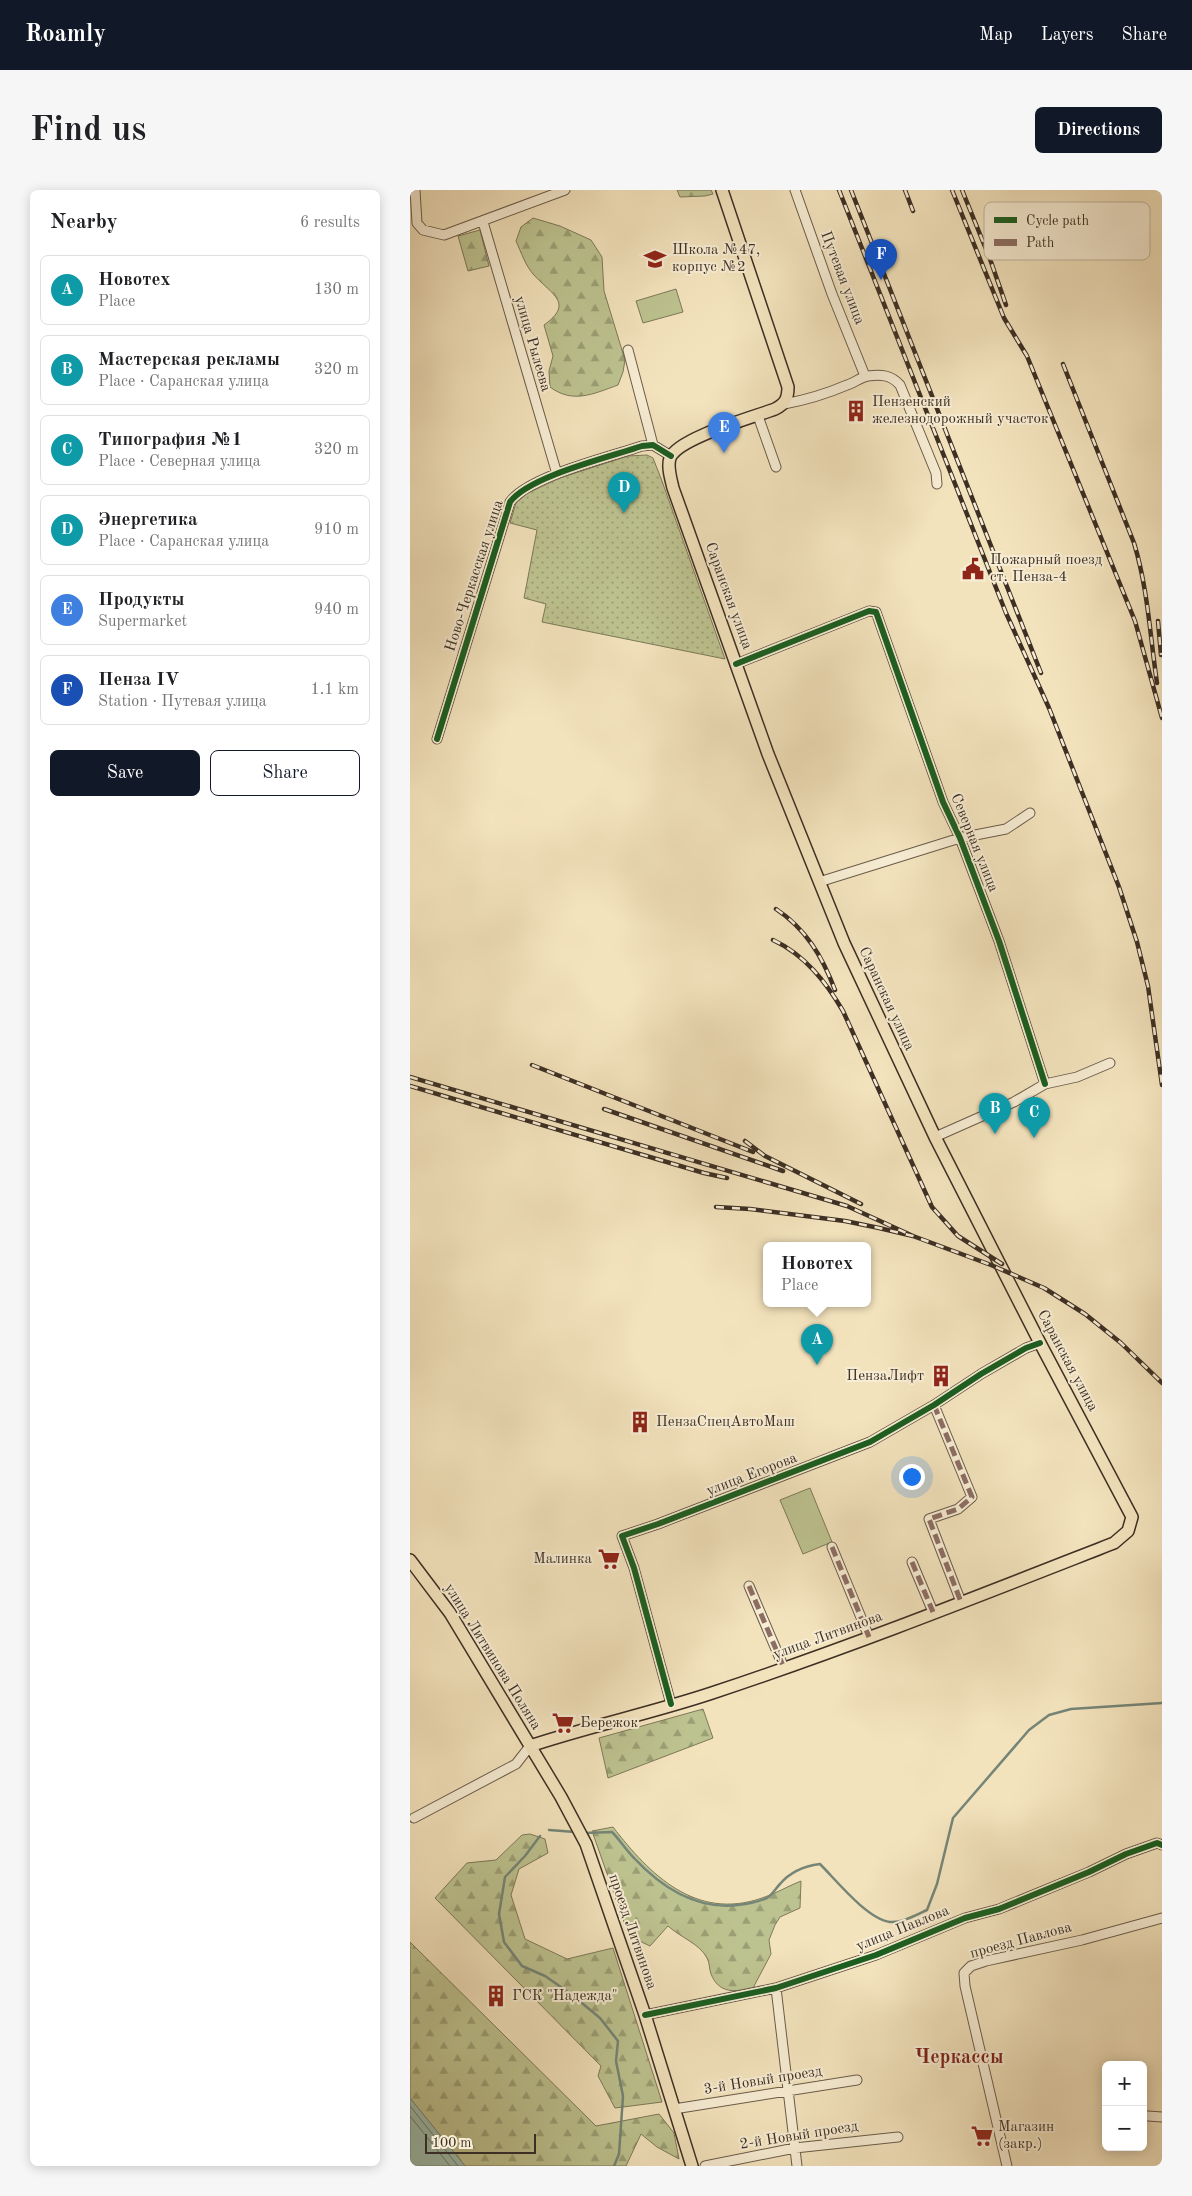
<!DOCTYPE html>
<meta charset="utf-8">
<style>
:root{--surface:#fff;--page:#f6f6f6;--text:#202124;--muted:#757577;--line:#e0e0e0;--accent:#111827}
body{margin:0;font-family:"Old Standard TT",serif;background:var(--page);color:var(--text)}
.controls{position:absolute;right:15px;bottom:15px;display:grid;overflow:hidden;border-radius:8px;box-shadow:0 2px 12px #0003}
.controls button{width:45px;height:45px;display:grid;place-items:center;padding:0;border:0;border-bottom:1px solid var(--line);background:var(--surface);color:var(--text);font:25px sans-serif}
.scale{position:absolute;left:15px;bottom:12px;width:111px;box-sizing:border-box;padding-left:5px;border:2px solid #3d2f24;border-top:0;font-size:14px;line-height:18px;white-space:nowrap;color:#3d2f24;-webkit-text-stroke:4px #f7edd4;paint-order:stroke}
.you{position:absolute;left:501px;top:1286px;width:18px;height:18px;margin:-12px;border:4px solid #fff;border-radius:50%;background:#1a73e8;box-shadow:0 0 0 8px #1a73e833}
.badge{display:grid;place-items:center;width:32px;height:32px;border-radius:50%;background:var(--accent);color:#fff;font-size:16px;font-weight:700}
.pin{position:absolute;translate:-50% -41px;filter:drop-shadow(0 1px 2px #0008)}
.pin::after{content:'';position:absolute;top:26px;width:18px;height:15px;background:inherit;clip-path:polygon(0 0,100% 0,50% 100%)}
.popup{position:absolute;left:353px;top:1052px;width:108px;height:65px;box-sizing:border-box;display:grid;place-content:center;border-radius:8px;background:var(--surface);filter:drop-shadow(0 1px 4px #0005);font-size:16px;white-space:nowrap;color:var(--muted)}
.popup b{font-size:19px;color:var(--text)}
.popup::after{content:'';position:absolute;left:50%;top:100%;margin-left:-10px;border:10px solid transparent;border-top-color:var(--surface)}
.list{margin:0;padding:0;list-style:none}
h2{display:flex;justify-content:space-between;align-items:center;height:65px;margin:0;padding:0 20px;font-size:21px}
h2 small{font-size:16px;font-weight:400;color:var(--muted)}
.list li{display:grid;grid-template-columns:32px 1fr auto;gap:15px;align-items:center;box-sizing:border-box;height:70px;margin:0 10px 10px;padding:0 10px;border:1px solid var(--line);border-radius:8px}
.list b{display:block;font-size:19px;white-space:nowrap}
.list p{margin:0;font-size:16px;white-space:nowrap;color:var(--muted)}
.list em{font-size:16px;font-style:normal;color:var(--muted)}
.actions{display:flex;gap:10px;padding:15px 20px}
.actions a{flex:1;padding:11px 0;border:1px solid var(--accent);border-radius:8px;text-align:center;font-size:18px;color:var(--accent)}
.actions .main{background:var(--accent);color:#fff}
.map{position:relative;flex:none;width:752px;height:1976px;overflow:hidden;border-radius:8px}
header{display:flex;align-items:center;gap:30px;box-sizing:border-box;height:70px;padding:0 25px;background:var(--accent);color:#fff}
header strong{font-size:24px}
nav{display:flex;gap:28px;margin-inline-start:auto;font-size:18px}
.intro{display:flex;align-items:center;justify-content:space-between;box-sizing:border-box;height:120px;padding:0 30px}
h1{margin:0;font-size:35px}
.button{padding:12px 22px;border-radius:8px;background:var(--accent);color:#fff;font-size:18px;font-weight:700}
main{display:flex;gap:30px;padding:0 30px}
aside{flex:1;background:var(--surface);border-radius:8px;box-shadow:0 2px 12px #0003}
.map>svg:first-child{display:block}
</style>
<header>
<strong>Roamly</strong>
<nav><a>Map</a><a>Layers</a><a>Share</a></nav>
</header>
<div class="intro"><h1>Find us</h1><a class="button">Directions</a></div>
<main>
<aside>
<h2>Nearby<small>6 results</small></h2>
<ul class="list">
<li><span class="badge" style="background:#0f9aa8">A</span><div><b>Новотех</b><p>Place</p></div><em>130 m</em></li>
<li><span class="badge" style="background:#0f9aa8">B</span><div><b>Мастерская рекламы</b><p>Place · Саранская улица</p></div><em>320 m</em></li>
<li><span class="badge" style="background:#0f9aa8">C</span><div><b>Типография №1</b><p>Place · Северная улица</p></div><em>320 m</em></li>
<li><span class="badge" style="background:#0f9aa8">D</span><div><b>Энергетика</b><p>Place · Саранская улица</p></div><em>910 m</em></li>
<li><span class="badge" style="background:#3f7fe0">E</span><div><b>Продукты</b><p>Supermarket</p></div><em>940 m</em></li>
<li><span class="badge" style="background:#1a4fb4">F</span><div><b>Пенза IV</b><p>Station · Путевая улица</p></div><em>1.1 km</em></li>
</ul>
<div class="actions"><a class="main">Save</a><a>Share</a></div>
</aside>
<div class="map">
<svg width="752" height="1976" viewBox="0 0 752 1976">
<defs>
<pattern id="grass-dots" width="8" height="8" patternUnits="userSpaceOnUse" patternTransform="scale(1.25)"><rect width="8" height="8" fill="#bdc390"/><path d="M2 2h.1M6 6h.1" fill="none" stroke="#9b9f75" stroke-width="1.8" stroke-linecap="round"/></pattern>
<pattern id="forest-firs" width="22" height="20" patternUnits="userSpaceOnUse" patternTransform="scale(1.25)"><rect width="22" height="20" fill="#bdc390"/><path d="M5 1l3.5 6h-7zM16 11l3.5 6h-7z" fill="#9b9f75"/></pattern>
</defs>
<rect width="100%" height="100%" fill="#f3e3bd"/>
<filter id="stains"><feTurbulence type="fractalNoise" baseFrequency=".004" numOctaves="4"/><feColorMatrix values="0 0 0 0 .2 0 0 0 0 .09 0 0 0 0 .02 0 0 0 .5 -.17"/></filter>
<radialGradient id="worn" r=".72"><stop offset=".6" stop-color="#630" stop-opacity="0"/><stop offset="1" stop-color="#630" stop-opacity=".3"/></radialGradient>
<path fill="url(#grass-dots)" stroke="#7d795a" d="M237,265L243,268L252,291L315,469L132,432L136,414L114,408L127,340L100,333L106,313L118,303L150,288L218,266Z"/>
<path fill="url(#forest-firs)" stroke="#7d795a" d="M267,0H301L303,4L295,6L270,7Z
M123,28L150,36L181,50L192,67L194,101L215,170L213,182L208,195C183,204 163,214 140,197L139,181L143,166L134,135C165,113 141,104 124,85C116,77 111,62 106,51L111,37Z
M70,40L79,76L58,81L48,46Z
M293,1519L303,1548L198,1588L189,1548Z
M203,1637C240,1685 286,1731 352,1708C365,1704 378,1696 391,1691L390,1718L370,1727L365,1735L359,1750L361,1764L343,1798C325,1802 309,1804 301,1784C299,1779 300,1773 297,1768C290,1754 270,1747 258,1736L240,1756L219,1746L182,1641Z
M120,1644L135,1649L138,1663L109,1679L101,1705L115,1749L157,1769L203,1758L252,1912L205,1918L188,1886L191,1876L25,1708L57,1673L86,1670L112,1645Z
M0,1752L186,1936L249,1924L264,1943L269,1969L247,1957L231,1944L216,1976H55L0,1908Z"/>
<path fill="#bdc390" stroke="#7d795a" d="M266,99L273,122L233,133L226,111Z
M400,1298L422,1352L393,1364L370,1310Z"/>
<path fill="#9bbeaf" stroke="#758577" d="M0,1908L51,1971L55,1976H0Z"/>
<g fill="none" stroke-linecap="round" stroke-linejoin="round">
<path stroke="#6c766a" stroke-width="1" d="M0,1916L48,1976
M0,1926L40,1976"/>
<path stroke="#758577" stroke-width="2.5" d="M139,1640L165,1642
M175,1643L202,1642C210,1650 216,1660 224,1668C252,1698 286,1720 328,1715C337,1714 348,1712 357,1708C362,1705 366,1698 370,1694C380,1682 395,1676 410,1674C426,1690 457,1729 480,1732C492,1733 506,1725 517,1720L527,1694L543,1628L619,1540L639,1525L661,1519L752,1513
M130,1646L115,1666L95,1687L89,1724L94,1752L112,1776L135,1786L161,1804L190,1828L208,1851L206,1871L213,1906L209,1964L204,1976"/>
<g stroke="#6a5c4a" stroke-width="11">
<path id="minor" d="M5,0L7,33L13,40L34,45L155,0
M385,0L422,104L455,186
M73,32L147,284
M218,160L243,255
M374,214C396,210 416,204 437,195C444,193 451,187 458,186C471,184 481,185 490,195L526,283L527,294
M348,226L366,277
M326,474L459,421L466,422L533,612L550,648L589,751L635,894
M27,549L100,312C119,286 200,267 232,256L243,255L261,266
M409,692L550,648L596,639L620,623
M525,947L604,912L635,894L667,887L700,873
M524,1215L562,1307L548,1319L519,1329L551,1412
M422,1357L459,1447
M502,1372L523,1422
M339,1396L374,1478
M261,1514L224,1378L212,1346L248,1334L460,1252L524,1215L571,1184L616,1158L630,1153
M4,1628L106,1574L120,1556
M366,1798L387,1976
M235,1825L366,1798L466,1765L555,1728L589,1719L679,1682L716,1664L747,1653L752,1655
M264,1919L447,1890
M738,1926L752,1927
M295,1976L385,1958L488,1947
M597,1976L555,1796L554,1783L561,1776L576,1771L672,1750L752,1728"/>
</g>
<g stroke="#3d2f24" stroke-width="14">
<path id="major" d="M0,1370L40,1423L151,1607L176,1654L235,1825L282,1976
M120,1556C180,1536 242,1523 302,1503C438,1458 571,1405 704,1353L718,1341L722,1327L630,1153L525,947L434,753L358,564L263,298C261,289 257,277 260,268C268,248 344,227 365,219C375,214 378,209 378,197L312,0"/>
</g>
<use href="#minor" stroke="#f7edd4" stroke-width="9"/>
<use href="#major" stroke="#f3e3bd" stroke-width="11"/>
<g stroke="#3d2f24" stroke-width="4.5">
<path id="rail" d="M429,0L596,423L639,518L709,697L727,752L738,796L752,895
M441,0L631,483
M495,0L503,21
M542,0L594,128L617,166L725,431L752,528
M552,0L580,69L596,115
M653,174L724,353C738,399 740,446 747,493
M748,431L751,465
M366,719C396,739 412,766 425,800
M363,750C395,765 416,792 433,821L522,1017L548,1046L592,1074
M122,875L343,962
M0,887L437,1016L503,1046
M0,896L294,983L317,988
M194,919L373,981
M335,951L355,966L451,1014
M306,1017L340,1019L435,1031L469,1038L503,1046L581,1075L634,1098L675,1124L711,1153L752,1193"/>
</g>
<use href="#rail" stroke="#f7edd4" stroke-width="2.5" stroke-dasharray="8" stroke-linecap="butt"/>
<path stroke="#8d6e63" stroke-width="5" stroke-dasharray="10 5" stroke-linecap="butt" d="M524,1215L562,1307L548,1319L519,1329L551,1412
M422,1357L459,1447
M502,1372L523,1422
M339,1396L374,1478"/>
<g stroke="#f7edd4" stroke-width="9">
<path id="cycleway" d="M326,474L459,421L466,422L533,612L550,648L589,751L635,894
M27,549L100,312C119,286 200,267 232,256L243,255L261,266
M261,1514L224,1378L212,1346L248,1334L460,1252L524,1215L571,1184L616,1158L630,1153
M235,1825L366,1798L466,1765L555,1728L589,1719L679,1682L716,1664L747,1653L752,1655"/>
</g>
<use href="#cycleway" stroke="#1b5e20" stroke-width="6"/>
</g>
<defs>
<g id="school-bare" transform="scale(1.725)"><path d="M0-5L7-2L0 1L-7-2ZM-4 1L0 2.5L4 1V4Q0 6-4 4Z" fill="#8f2418" stroke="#f7edd4" stroke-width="2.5" paint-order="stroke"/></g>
<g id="building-bare" transform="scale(1.725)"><path d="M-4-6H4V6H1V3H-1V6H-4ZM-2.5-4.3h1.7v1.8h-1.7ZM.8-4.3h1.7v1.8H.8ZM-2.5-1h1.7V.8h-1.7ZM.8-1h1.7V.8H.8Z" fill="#8f2418" stroke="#f7edd4" stroke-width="2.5" paint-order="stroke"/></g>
<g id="civic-bare" transform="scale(1.725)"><path d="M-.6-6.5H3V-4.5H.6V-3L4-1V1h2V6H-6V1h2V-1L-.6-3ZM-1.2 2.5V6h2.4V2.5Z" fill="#8f2418" stroke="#f7edd4" stroke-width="2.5" paint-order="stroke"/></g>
<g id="supermarket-bare" transform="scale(1.725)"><path d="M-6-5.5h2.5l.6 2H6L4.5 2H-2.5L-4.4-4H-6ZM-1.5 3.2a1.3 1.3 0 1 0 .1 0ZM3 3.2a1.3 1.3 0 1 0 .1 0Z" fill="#8f2418" stroke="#f7edd4" stroke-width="2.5" paint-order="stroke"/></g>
</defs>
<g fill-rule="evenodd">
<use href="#school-bare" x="245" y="69"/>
<use href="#building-bare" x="446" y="221"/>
<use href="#civic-bare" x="563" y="379"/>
<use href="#building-bare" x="531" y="1186"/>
<use href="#building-bare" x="230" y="1232"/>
<use href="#supermarket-bare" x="199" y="1369"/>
<use href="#supermarket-bare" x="153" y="1533"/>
<use href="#building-bare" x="86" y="1806"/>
<use href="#supermarket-bare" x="572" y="1946"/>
</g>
<g text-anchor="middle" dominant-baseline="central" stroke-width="4" stroke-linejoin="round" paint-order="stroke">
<g font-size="15" fill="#3d2f24" stroke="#f7edd4" text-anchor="start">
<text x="262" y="60">Школа №47,<tspan x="262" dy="17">корпус №2</tspan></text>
<text x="462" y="212">Пензенский<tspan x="462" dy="17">железнодорожный участок</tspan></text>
<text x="580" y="370">Пожарный поезд<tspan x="580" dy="17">ст. Пенза-4</tspan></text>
<text x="514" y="1186" text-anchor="end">ПензаЛифт</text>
<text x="246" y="1232">ПензаСпецАвтоМаш</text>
<text x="182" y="1369" text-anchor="end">Малинка</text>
<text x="170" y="1533">Бережок</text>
<text x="102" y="1806">ГСК "Надежда"</text>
<text x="588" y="1937">Магазин<tspan x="588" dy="17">(закр.)</tspan></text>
</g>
<g font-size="15" fill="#3d2f24" stroke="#f7edd4">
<text transform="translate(432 88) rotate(69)">Путевая улица</text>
<text transform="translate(122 154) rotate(74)">улица Рылеева</text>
<text transform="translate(65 386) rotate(-72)">Ново-Черкасская улица</text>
<text transform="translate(318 406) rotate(70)">Саранская улица</text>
<text transform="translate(564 653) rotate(68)">Северная улица</text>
<text transform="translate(476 809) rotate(65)">Саранская улица</text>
<text transform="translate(657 1171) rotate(62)">Саранская улица</text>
<text transform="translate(342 1285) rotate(-21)">улица Егорова</text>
<text transform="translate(418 1446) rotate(-20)">улица Литвинова</text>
<text transform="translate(82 1467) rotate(58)">улица Литвинова Поляна</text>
<text transform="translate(493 1739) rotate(-22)">улица Павлова</text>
<text transform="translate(222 1742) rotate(71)">проезд Литвинова</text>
<text transform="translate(611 1751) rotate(-15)">проезд Павлова</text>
<text transform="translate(353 1891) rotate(-9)">3-й Новый проезд</text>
<text transform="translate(389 1946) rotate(-9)">2-й Новый проезд</text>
</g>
<g font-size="20" font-weight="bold" fill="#7a1f14" stroke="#f7edd4">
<text x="549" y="1868">Черкассы</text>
</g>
</g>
<rect x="574" y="12" width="166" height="58" rx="8" fill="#f7edd4" stroke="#bfb49f" stroke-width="1"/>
<rect x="584" y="27" width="23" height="6" fill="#1b5e20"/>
<rect x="584" y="49" width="23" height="7" fill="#8d6e63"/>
<g font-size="14" fill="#3d2f24">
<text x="616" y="35">Cycle path</text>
<text x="616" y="57">Path</text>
</g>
<rect width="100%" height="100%" filter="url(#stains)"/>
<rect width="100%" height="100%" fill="url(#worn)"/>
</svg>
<div class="controls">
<button>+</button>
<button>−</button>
</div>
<div class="scale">100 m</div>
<div class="you"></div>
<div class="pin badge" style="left:407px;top:1175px;background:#0f9aa8">A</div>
<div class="popup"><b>Новотех</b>Place</div>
<div class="pin badge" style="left:585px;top:944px;background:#0f9aa8">B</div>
<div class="pin badge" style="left:624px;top:948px;background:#0f9aa8">C</div>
<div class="pin badge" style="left:214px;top:323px;background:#0f9aa8">D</div>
<div class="pin badge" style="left:314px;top:263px;background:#3f7fe0">E</div>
<div class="pin badge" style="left:471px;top:90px;background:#1a4fb4">F</div>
</div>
</main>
